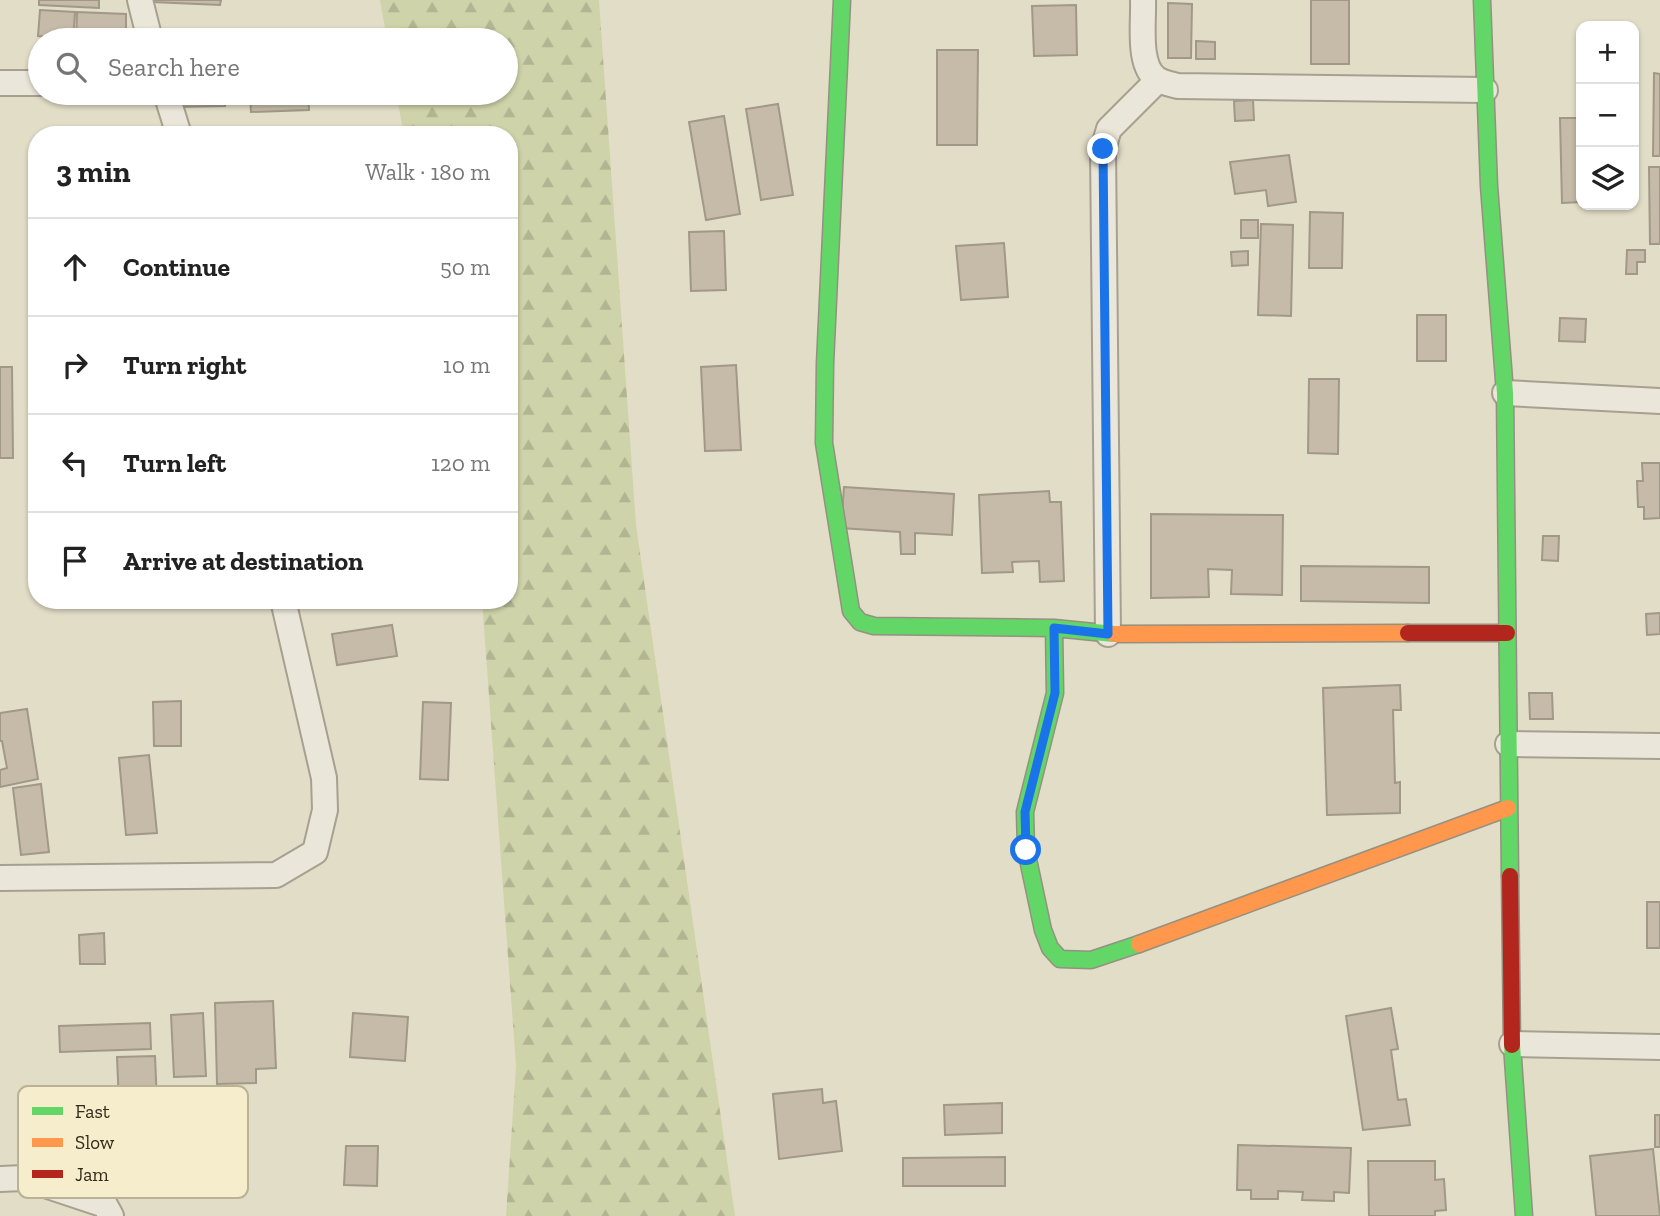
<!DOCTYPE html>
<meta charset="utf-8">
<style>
:root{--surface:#fff;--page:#f2f2f2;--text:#222;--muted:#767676;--line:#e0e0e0}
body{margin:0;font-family:"Zilla Slab",serif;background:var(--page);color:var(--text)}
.controls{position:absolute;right:21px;top:21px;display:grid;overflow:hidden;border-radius:14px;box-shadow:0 2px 5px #0004}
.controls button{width:63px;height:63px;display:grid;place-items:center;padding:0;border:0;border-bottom:2px solid var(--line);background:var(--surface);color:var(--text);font:35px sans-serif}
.stop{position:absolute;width:21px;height:21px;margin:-16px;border:5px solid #1a73e8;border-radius:50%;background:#fff}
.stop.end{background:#1a73e8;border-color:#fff;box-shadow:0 2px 7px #0008}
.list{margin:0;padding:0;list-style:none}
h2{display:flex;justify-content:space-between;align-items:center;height:91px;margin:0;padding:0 28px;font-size:30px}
h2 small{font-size:23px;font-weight:400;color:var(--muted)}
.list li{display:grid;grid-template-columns:46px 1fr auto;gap:21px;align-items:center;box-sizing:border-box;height:98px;padding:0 28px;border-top:2px solid var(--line)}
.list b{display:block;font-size:26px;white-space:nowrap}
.list em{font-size:23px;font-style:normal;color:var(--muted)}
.icon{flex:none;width:38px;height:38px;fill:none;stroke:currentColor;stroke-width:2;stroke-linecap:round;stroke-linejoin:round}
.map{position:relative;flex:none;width:1660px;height:1216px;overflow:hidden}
.search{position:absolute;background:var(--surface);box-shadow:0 2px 5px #0004;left:28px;top:28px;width:490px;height:77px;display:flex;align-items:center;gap:18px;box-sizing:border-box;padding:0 24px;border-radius:38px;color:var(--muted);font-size:26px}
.panel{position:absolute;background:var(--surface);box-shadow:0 2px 5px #0004;left:28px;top:126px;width:490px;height:483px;border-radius:28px}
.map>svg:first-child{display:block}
</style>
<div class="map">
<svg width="1660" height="1216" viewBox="0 0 1660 1216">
<defs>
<pattern id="forest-firs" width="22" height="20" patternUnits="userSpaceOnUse" patternTransform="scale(1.75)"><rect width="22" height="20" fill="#cfd3a9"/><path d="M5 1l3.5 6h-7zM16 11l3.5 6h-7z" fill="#b2b591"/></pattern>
</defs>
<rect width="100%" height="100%" fill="#e2ddc7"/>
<path fill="url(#forest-firs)" d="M380,0H599L636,525L735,1216H506L516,1066L482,600H509V135H404L396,93H506V40H387Z"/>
<path fill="#c6bba8" stroke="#a19887" stroke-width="2" d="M39,0H99V8L39,5Z
M152,0H221L220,5L152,2Z
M1311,0H1349V64H1311Z
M1168,3L1192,4L1191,58H1168Z
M1076,5L1077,55L1034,56L1032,6Z
M40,10L75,12L73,38L38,36Z
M77,12L126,14V40H76Z
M1196,41L1215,42V59H1196Z
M937,50H978L977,145H937Z
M1654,73L1660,74V156H1653Z
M170,93H225V106L171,107Z
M250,93H308L309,110L251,112Z
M1253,100L1254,120L1235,121L1234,101Z
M778,104L793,195L761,200L746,109Z
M724,116L740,214L706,220L689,122Z
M1560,118H1581V202L1562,203Z
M1289,155L1296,202L1268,206L1266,190L1235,194L1230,162Z
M1649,167H1660V244H1650Z
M1310,212L1343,213L1342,268H1309Z
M1241,220H1258V238H1241Z
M1261,224L1293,225L1291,316L1258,315Z
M724,231L726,290L691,291L689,232Z
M1004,243L1008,297L961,300L956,246Z
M1627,250H1645V262H1637V274H1626Z
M1248,251V265L1232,266L1231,252Z
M1417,315H1446V361H1417Z
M1560,318L1586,319L1585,342L1559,341Z
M736,365L741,450L705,451L701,367Z
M0,367H12L13,458H0Z
M1309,379H1339L1338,454L1308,453Z
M1642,463H1660V518L1644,519V507H1638L1637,481H1643Z
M844,487L954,494L952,535L915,533V554H901L900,532L841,528Z
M1049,491L1050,502H1061L1064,581L1040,582L1039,561L1012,562L1013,572L982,573L979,495Z
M1151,514L1283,515L1282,595L1231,594L1232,570L1208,569L1209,597L1151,598Z
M1543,536H1559L1558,561L1542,560Z
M1301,566L1429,567V603L1301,601Z
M1660,613V634L1647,635L1646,614Z
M392,625L397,656L337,665L332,634Z
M1400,685L1401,710H1393L1395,783L1400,782V813L1327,815L1323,688Z
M1529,693H1552L1553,719H1530Z
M181,701V746H154L153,702Z
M423,702L451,703L448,780L420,779Z
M27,709L38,779L0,787V770L7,768L2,741H0V713Z
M149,755L157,833L126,835L119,758Z
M41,784L49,852L21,855L13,788Z
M1647,902H1660V948H1647Z
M104,933L105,964H80L79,935Z
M273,1001L276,1068L256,1069V1083L217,1084L215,1003Z
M1391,1008L1398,1049L1391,1050L1398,1100L1406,1099L1410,1125L1363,1130L1346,1016Z
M203,1013L206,1076L174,1077L171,1015Z
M353,1013L408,1017L405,1061L350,1057Z
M150,1023L151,1049L60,1052L59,1026Z
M155,1056L159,1151L121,1152L117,1057Z
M822,1089L823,1103L836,1101L842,1151L779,1159L773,1094Z
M1002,1103V1133L945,1135L944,1105Z
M1655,1115H1660V1147H1655Z
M1238,1145L1351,1148L1349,1193L1334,1192V1201L1302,1200L1303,1192L1278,1191V1199H1251V1190H1237Z
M346,1146H378L377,1186L344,1185Z
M1653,1149L1660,1216H1596L1590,1156Z
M1005,1157V1186H903V1158Z
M1368,1161H1435V1180L1444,1179L1446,1210L1435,1211V1216H1369Z"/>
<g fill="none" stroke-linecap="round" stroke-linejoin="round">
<g stroke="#a6a091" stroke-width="28">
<path id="street" d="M140,0L150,40
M1143,0C1144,22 1137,66 1157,79C1163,83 1171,84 1178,86L1485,90
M0,83H40
M166,93L179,135
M1505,393L1660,401
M1108,634L1103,149L1109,129L1158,80
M1508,744L1660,746
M0,878L276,875L315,852L325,810L324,778L283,600
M1512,1044L1660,1047
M0,1179L24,1178L105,1205L111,1216"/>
</g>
<g stroke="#969081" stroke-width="19">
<path id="fast" d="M842,0L825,364L824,443L851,611L860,622L874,626L1054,628L1114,634
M1482,0L1489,186L1505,393L1510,876
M1054,628L1055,693L1025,812L1026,850L1043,930L1050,948L1060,959L1091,960L1139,944
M1512,1045L1524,1216"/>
</g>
<g stroke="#969081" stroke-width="19">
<path id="slow" d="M1114,634L1408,633
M1139,944L1508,808"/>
</g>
<g stroke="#969081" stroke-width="19">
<path id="jam" d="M1408,633H1507
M1510,876L1512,1045"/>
</g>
<use href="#street" stroke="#eae6d9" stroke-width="24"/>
<use href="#fast" stroke="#63d668" stroke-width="16"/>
<use href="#slow" stroke="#ff974d" stroke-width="16"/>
<use href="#jam" stroke="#b3261e" stroke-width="16"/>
</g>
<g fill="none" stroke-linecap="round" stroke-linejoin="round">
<path stroke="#1a73e8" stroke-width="9" d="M1026,850L1025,812L1055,693L1054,628L1108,634L1103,149"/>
</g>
<rect x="18" y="1086" width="230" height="112" rx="10" fill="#f5edcb" stroke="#bbb296" stroke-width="2"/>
<rect x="32" y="1107" width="31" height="8" fill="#63d668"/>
<rect x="32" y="1138" width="31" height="9" fill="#ff974d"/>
<rect x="32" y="1170" width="31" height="8" fill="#b3261e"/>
<g font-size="19" fill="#34291a">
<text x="75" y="1118">Fast</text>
<text x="75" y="1149">Slow</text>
<text x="75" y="1181">Jam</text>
</g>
</svg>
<div class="controls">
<button>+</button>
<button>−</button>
<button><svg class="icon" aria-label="layers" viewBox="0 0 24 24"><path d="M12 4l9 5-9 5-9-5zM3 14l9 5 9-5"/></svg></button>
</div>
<div class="stop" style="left:1026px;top:850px"></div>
<div class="stop end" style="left:1103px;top:149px"></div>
<div class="search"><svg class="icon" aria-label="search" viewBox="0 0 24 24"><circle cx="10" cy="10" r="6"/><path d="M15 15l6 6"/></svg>Search here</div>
<section class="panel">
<h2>3 min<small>Walk · 180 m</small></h2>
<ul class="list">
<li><svg class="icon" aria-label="ahead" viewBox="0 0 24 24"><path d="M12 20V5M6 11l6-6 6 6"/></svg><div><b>Continue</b></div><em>50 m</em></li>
<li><svg class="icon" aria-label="right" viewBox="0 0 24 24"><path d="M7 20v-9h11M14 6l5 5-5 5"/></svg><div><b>Turn right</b></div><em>10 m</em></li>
<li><svg class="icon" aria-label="left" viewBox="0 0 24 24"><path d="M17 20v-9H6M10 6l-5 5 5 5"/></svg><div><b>Turn left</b></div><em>120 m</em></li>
<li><svg class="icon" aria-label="arrive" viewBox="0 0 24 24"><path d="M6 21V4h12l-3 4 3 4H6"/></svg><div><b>Arrive at destination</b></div></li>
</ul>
</section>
</div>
